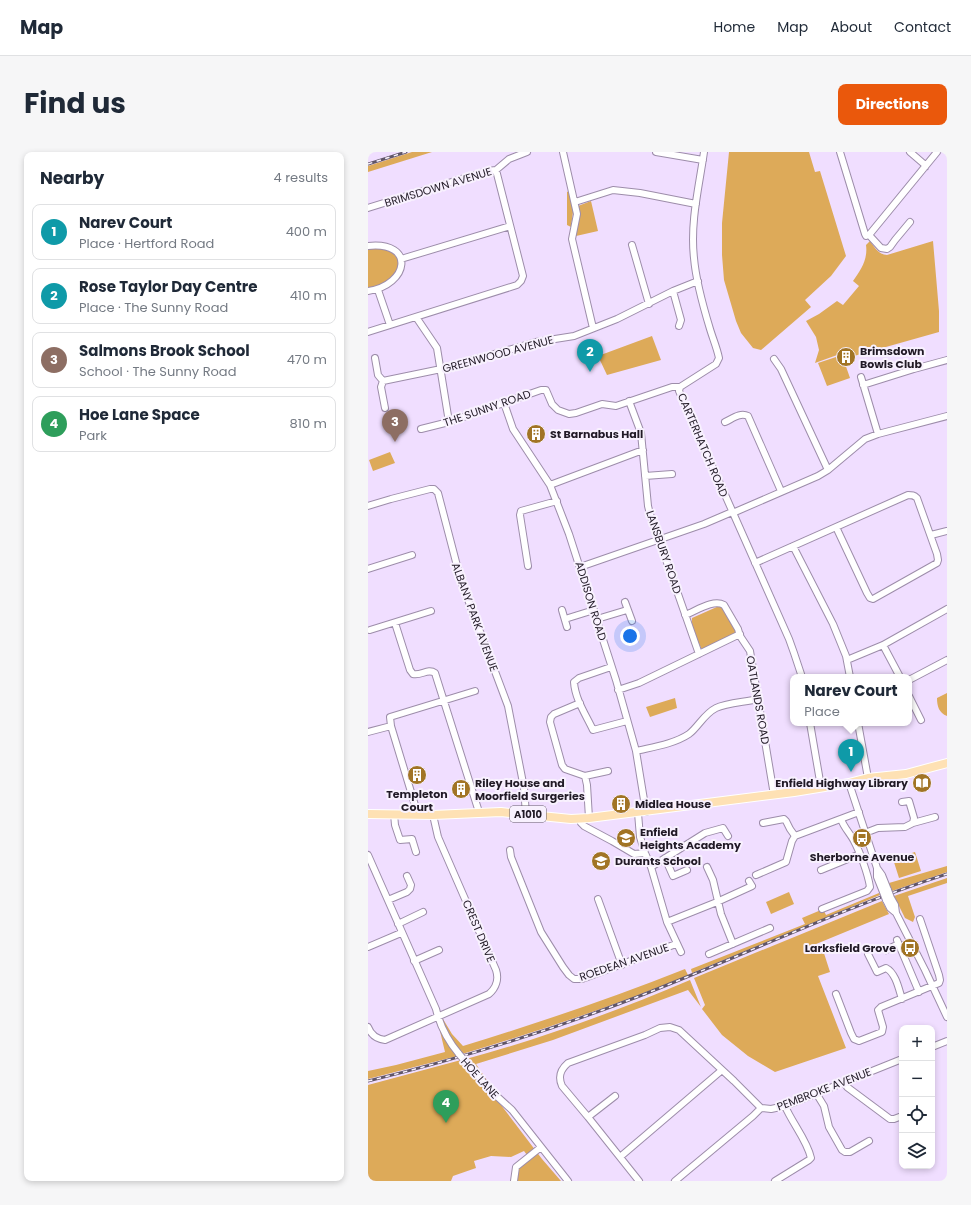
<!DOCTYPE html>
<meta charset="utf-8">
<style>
:root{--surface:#fff;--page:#f6f6f7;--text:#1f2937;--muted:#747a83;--line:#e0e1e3;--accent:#ea580c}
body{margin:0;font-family:Poppins,sans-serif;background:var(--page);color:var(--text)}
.controls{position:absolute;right:12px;bottom:12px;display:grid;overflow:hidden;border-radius:8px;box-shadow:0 2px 6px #0003}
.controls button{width:36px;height:36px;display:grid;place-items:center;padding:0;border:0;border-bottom:1px solid var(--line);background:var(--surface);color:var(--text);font:20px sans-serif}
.you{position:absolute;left:262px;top:484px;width:14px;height:14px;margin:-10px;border:3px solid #fff;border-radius:50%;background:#1a73e8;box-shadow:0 0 0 6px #1a73e833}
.badge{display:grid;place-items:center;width:26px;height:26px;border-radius:50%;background:var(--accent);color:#fff;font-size:13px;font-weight:700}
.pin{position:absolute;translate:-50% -33px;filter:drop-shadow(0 1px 2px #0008)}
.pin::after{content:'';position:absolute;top:21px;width:14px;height:12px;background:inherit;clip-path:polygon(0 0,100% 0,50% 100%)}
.popup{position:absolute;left:422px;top:522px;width:122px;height:52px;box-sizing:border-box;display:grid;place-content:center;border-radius:8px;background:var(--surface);filter:drop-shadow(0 1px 3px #0005);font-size:13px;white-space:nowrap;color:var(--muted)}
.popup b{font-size:15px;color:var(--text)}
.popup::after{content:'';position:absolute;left:50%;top:100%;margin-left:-8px;border:8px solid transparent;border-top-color:var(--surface)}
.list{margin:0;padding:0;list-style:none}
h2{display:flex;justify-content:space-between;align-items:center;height:52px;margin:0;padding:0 16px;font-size:17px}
h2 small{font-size:13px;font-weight:400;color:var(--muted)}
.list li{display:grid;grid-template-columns:26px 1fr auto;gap:12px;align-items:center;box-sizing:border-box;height:56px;margin:0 8px 8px;padding:0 8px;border:1px solid var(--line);border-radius:8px}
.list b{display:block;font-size:15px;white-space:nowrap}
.list p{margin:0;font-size:13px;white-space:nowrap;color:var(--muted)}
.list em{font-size:13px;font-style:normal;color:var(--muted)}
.icon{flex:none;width:22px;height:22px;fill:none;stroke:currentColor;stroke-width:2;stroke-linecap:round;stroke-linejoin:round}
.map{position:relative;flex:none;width:579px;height:1029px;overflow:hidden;border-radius:8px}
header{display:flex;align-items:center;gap:24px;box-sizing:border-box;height:56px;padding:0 20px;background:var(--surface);border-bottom:1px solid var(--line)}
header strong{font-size:19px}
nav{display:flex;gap:22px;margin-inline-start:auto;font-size:14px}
.intro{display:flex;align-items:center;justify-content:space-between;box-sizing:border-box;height:96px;padding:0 24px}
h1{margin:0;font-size:28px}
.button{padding:10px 18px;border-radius:8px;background:var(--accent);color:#fff;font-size:14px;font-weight:700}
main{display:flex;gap:24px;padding:0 24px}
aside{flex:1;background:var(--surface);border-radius:8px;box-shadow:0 2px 6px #0003}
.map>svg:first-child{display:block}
</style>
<header>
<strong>Map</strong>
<nav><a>Home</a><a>Map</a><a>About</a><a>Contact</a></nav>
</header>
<div class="intro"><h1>Find us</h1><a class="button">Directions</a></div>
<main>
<aside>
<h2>Nearby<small>4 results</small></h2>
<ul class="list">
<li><span class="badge" style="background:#0f9aa8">1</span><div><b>Narev Court</b><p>Place · Hertford Road</p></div><em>400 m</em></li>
<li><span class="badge" style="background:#0f9aa8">2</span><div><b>Rose Taylor Day Centre</b><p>Place · The Sunny Road</p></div><em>410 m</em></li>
<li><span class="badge" style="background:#8d6e63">3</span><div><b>Salmons Brook School</b><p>School · The Sunny Road</p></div><em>470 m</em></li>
<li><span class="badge" style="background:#2e9e5b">4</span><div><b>Hoe Lane Space</b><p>Park</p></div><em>810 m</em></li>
</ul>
</aside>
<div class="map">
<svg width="579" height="1029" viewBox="0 0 579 1029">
<rect width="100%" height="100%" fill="#f0deff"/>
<path fill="#ddaa59" d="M44,0H64L0,20V14Z
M361,0H441L447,20L452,19L478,104L463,124L437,148L443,155L393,198L385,196L373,181L368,169L356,128L354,103V71Z
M201,39L205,60L203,75L199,73V40Z
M223,49L230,79L208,84L210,54Z
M502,89C507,96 510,102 519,103L565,89L571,159V180L486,204L483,198L447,211L451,198L448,185L438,169L451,162L469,149L475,153L491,134L485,129C493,118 500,107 498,93Z
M12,96C21,98 26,101 31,108V115L22,129L0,138V97Z
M284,184L293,208L239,223L230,204Z
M474,203L482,226L459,234L450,211Z
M22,300L27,311L5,319L1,308Z
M351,454L355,455L369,479L368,482L336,498L333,496C329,487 323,476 324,466Z
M579,541V564C571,561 569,554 569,546Z
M307,546L309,556L282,565L278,555Z
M547,700L553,719L531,726L525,707Z
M579,714V720L524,739L521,731Z
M579,726V731L540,744L547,765L545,770L537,766L526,744Z
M421,740L426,752L403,762L398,750Z
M511,741L512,743L324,821L323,817L437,772L434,766L453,758L456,759L458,763Z
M514,749L521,762L436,797L438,800L454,795L462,820L450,824L478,896L407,920L380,904L354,883L334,857L337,853L326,826Z
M317,817L320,823C246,854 171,879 94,902L82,885L74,869L75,867L84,882L95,894C170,871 244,846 317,817Z
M322,828L333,855L320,838L185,888L108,912L122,933L98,907C175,886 249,859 322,828Z
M71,875L80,892L89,904L0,927V919L28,913L77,900Z
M93,908L124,944L133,953L174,1007L193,1029H148L149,1016L159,1003L156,999L143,1005L123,1004L106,1009L108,1016L85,1024L83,1029H0V933Z"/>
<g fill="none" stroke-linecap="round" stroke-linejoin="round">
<g stroke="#9d8daa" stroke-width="8">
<path id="minor" d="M195,0L209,62L204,87L225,176
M288,0L335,8
M336,0C331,35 322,70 326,106C328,130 335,154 342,177C345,187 349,196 351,206L348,212L312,235L311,239L421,487L426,501L434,525
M472,0L497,82L498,84L501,83L513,96L519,97L522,95L527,88L542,70
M542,0L556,12L557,15
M207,50L245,38L272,41L328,52
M0,56L119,19L128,18L141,7L159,0
M501,83L569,0
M264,93L281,152
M0,94C48,89 41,133 0,139
M33,107L142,74
M10,138L22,173
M305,139L313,168L311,174
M48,165L69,196L81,270
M0,180L149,133L153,129L155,124L128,18
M7,206L10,223L15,229L13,235L17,256
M406,207L413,217L460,318
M493,225L510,282
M15,229L78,216L168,190L206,184L249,167L305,139L330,129
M495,233L546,217L579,208
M261,249L273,281L280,354L282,362L331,502
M136,251L145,277L182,333L201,382L248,528L268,599L278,660
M357,270C364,267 372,260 380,264L413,339
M53,277L81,270L173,238H178L184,252L190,258L201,262L208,261L234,252L248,254L304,235H312
M277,324L304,322
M182,333L275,298
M0,354L23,347L62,337H66L70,341L93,429L140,554L156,636L158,662
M563,383L579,379
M425,394L465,472L478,504L482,525
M387,411L540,343C544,343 546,343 549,346L569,402L570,408L569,411L505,447L502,446L499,441L468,375
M160,414L152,363L153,359L189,349
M212,415L336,372L364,360H367L450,324L460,318L497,287L510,282L579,264
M0,417L44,403
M257,450L264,469
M194,458L199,475
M317,463C328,459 345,447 356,453L370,477L372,484L382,499L406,643
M197,467L226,458
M229,467L259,458
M27,471L42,518L45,522C53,524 60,516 67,521L111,660
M2,478L63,459
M515,493L532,525
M479,508L515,493L579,457
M243,515L211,526L206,530C207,547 218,563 225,578L259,569
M541,528L579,508
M250,538L271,531L372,482
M541,544L553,568
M212,551L186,562L183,565L182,570L194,613L197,617L217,624L240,619
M442,571L453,635
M490,571L500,626
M0,580L23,574
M268,599C285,595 306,592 321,582C331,574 336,562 348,556C358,551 378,550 390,547
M217,624L219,633L221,666
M481,631L509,716V725L515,740
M270,661L272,685L277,701L283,715L299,770L313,800
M26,662L27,673L32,688L44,687L48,700
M50,663L23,574L22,565L107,539
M212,667L213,671L216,674L244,689L266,702L277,701
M395,671L416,667L418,669L422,677L427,684
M545,671L567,665
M497,681L510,676L537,675L545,671L546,666L541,649L534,650
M142,698L143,705L173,780L195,815L201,823L206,827H214L308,792
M0,703L68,857C72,874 80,889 91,902
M297,706L305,724L319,718
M283,715L337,681L355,676L360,684
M339,715L345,728L353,762L365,792
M509,716L514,723L520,738
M453,718L492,702
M388,723L418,710L424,689L427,684L491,660
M523,746L527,753L528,761
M230,747L254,813
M20,748L39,740L42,737L43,733L39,724
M518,748L522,756L528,761L557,818L579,865
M454,757L499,739L502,735C500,722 492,700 486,689C482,681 476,676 473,667
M299,770L349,750L384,734L381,729
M30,772L55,760
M529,788L551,840
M0,795L33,781
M518,798L531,792
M341,802L402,776
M500,802L509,820L518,816C528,821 531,838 534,847
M46,809L71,798
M468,842L483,881L486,887L491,889L514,880L515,875L510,858L513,855L571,831L572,828L571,823L552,767
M0,875C3,883 8,887 17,888L121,842C128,836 131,827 128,818L70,685L65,663
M564,895L579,889
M97,909L122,938L144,958L200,1029
M477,930L479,935L522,967H526L534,964
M448,941L456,954L461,975L474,998L477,1000H482L501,989
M393,956L403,957L417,954L534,907
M220,965L247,944
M252,1005L354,918
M146,1029L148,1015L173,995
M271,1029L220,965L194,934C190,925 192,918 200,911L277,883L292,876L302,875L311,878L366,929L393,956
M307,1029L385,964L393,956
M407,1029L441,1008L443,1006C439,988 424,971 417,954"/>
</g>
<g stroke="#fff" stroke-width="10">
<path id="major" d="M0,662L65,663L133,660L203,667L221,666L426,640L481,631L500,626L538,622L579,611"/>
</g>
<use href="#minor" stroke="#fff" stroke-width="6"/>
<use href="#major" stroke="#fee1b4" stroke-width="8"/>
<g stroke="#605668" stroke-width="3">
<path id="rail" d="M0,12L38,0
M0,929C91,907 181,879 269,845C372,805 473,756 579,722"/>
</g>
<use href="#rail" stroke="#f8f1fe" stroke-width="1.5" stroke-dasharray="4.5" stroke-linecap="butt"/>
<g stroke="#9d8daa" stroke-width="8" stroke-linecap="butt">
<path id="minor-bridge" d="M520,738L523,746
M515,740L518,748
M91,902L97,909"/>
</g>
<use href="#minor-bridge" stroke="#fff" stroke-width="6"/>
</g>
<defs>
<g id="building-disc" transform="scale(1)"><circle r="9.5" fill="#a17425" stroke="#f8f1fe"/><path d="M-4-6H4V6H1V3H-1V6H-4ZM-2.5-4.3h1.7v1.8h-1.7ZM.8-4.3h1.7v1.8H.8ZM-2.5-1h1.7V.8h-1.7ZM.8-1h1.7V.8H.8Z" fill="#fff"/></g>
<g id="library-disc" transform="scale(1)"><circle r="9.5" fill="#a17425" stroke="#f8f1fe"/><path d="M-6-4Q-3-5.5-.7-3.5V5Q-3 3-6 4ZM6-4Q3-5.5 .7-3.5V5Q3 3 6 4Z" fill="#fff"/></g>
<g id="school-disc" transform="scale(1)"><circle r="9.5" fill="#a17425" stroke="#f8f1fe"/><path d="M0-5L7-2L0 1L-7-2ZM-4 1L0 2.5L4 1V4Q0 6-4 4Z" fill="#fff"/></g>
<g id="bus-disc" transform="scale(1)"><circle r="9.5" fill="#a17425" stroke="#f8f1fe"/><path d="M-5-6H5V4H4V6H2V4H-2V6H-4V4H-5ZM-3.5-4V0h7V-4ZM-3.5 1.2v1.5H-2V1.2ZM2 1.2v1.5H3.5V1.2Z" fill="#fff"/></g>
</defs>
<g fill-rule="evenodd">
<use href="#building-disc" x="478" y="205"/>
<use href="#building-disc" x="168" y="282"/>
<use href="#building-disc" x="49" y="623"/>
<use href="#library-disc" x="554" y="631"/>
<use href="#building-disc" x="93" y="637"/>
<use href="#building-disc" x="253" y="652"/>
<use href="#school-disc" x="258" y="686"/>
<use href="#bus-disc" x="494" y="686"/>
<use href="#school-disc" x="233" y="709"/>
<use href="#bus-disc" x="542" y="796"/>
</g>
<g text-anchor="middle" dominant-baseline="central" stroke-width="4" stroke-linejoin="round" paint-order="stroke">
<rect fill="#f8f1fe" stroke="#625a67" stroke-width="1" x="142" y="654" width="36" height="16" rx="3"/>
<g font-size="10" font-weight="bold" fill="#211a26">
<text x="160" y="662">A1010</text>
</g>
<g font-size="11" fill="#211a26" stroke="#f8f1fe">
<text transform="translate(70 35) rotate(-17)">BRIMSDOWN AVENUE</text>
<text transform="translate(130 202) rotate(-15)">GREENWOOD AVENUE</text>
<text transform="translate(119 256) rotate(-19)">THE SUNNY ROAD</text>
<text transform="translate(335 293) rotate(67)">CARTERHATCH ROAD</text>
<text transform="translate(296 400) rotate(71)">LANSBURY ROAD</text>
<text transform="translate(223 449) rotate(73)">ADDISON ROAD</text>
<text transform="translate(107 465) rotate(70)">ALBANY PARK AVENUE</text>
<text transform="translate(390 548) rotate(80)">OATLANDS ROAD</text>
<text transform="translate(111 779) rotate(67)">CREST DRIVE</text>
<text transform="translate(256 810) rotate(-19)">ROEDEAN AVENUE</text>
<text transform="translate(112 926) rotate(48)">HOE LANE</text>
<text transform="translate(456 937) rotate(-21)">PEMBROKE AVENUE</text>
</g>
<g font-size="11" font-weight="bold" fill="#211a26" stroke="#f8f1fe" text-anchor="start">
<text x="492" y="199">Brimsdown<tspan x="492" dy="13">Bowls Club</tspan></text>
<text x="182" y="282">St Barnabus Hall</text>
<text x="107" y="631">Riley House and<tspan x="107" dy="13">Moorfield Surgeries</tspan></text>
<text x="540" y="631" text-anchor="end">Enfield Highway Library</text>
<text x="49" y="642" text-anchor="middle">Templeton<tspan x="49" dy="13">Court</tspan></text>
<text x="267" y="652">Midlea House</text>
<text x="272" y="680">Enfield<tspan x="272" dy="13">Heights Academy</tspan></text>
<text x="494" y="705" text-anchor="middle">Sherborne Avenue</text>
<text x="247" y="709">Durants School</text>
<text x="528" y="796" text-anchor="end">Larksfield Grove</text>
</g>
</g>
</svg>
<div class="controls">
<button>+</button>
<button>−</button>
<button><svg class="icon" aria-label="locate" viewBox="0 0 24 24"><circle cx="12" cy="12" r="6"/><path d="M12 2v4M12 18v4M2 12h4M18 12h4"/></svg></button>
<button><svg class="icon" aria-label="layers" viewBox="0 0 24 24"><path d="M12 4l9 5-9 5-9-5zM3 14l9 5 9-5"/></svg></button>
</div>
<div class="you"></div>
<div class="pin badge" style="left:483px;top:620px;background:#0f9aa8">1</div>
<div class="popup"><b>Narev Court</b>Place</div>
<div class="pin badge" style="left:222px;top:220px;background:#0f9aa8">2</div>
<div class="pin badge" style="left:27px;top:290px;background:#8d6e63">3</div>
<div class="pin badge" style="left:78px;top:971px;background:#2e9e5b">4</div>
</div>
</main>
